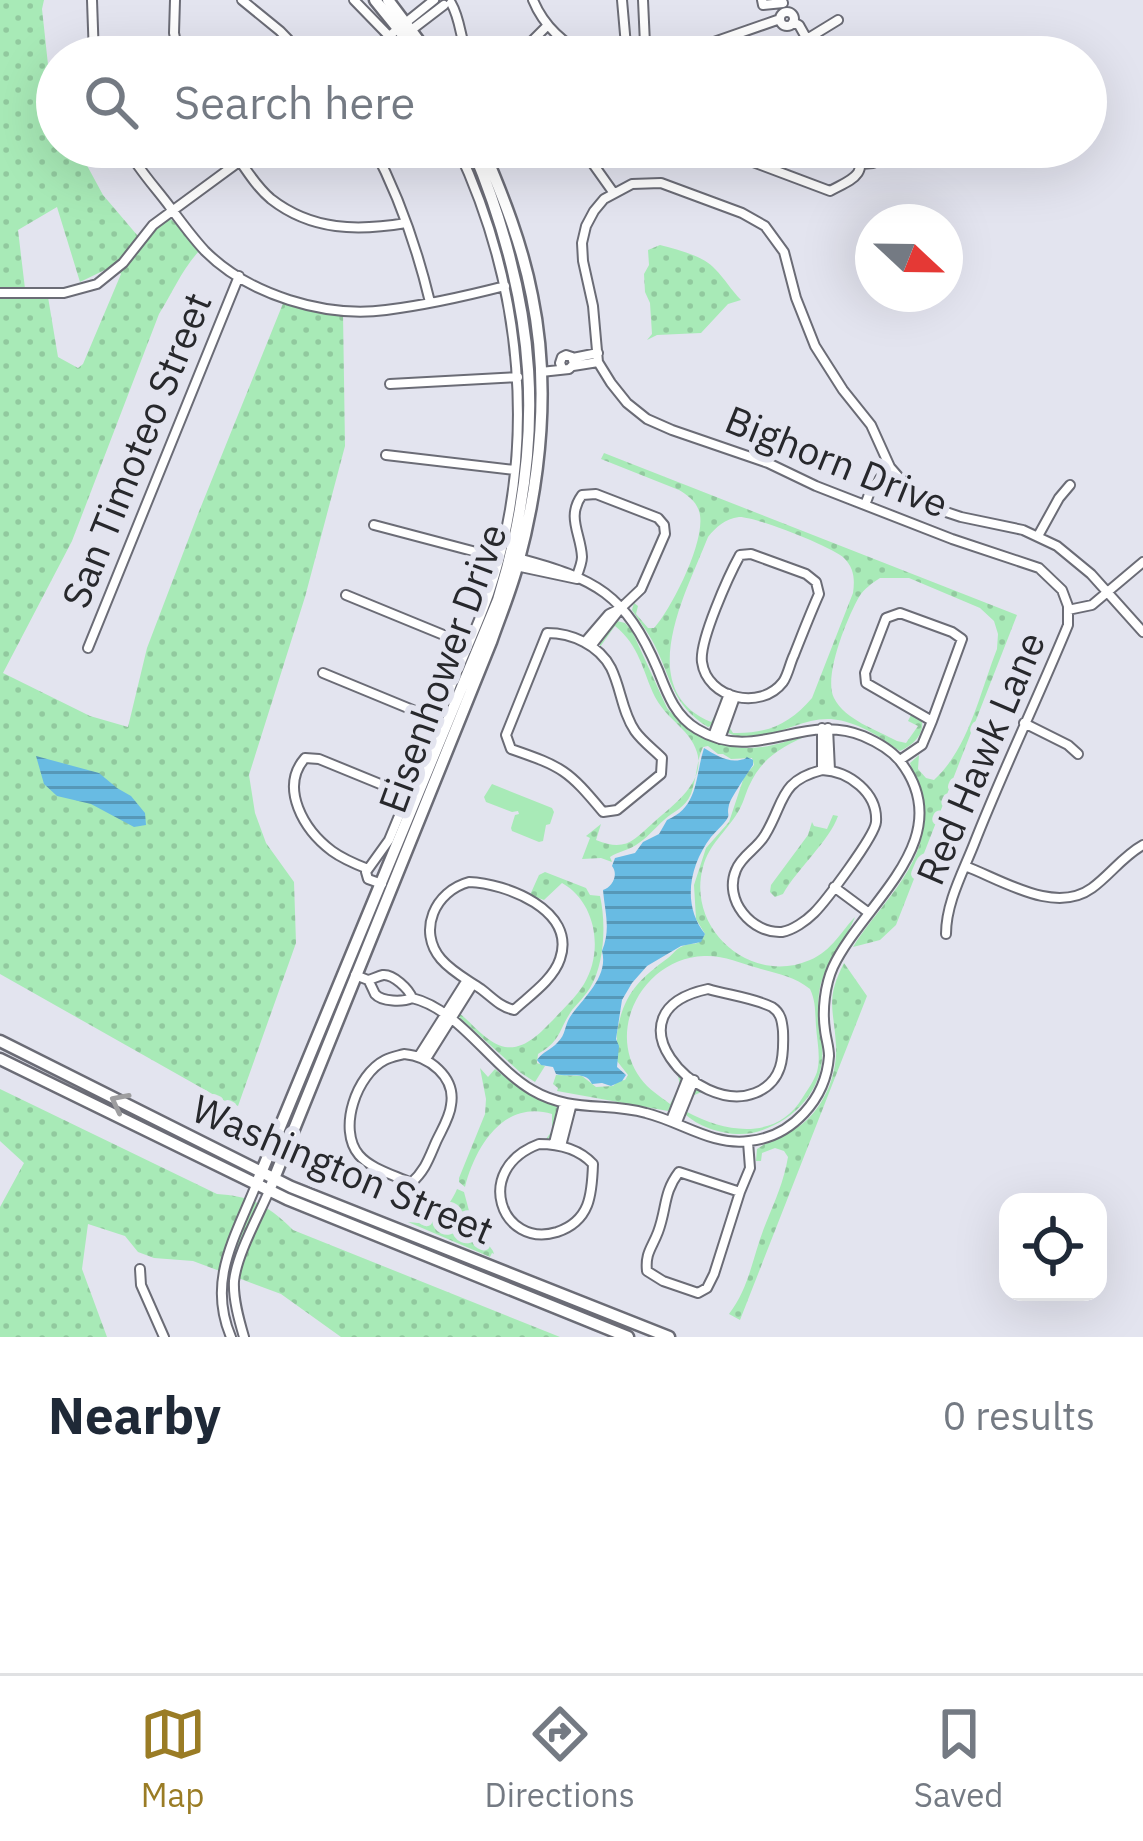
<!DOCTYPE html>
<style>
:root{--surface:#fff;--page:#f6f6f7;--text:#1f2937;--muted:#747a83;--line:#e0e1e3;--accent:#9a7c25}
body{margin:0;font-family:"IBM Plex Sans",sans-serif;background:var(--page);color:var(--text)}
.controls{position:absolute;right:36px;bottom:36px;display:grid;overflow:hidden;border-radius:24px;box-shadow:0 12px 48px #0002}
.controls button{width:108px;height:108px;display:grid;place-items:center;padding:0;border:0;border-bottom:3px solid var(--line);background:var(--surface);color:var(--text);font:60px sans-serif}
.compass{position:absolute;left:855px;top:204px;width:108px;height:108px;border-radius:50%;background:var(--surface);box-shadow:0 12px 48px #0002;rotate:112deg}
.list{margin:0;padding:0;list-style:none}
h2{display:flex;justify-content:space-between;align-items:center;height:156px;margin:0;padding:0 48px;font-size:51px}
h2 small{font-size:39px;font-weight:400;color:var(--muted)}
.icon{flex:none;width:66px;height:66px;fill:none;stroke:currentColor;stroke-width:2;stroke-linecap:round;stroke-linejoin:round}
.map{position:relative;flex:none;width:1143px;height:1337px;overflow:hidden}
.search{position:absolute;background:var(--surface);box-shadow:0 12px 48px #0002;left:36px;right:36px;top:36px;height:132px;display:flex;align-items:center;gap:30px;box-sizing:border-box;padding:0 42px;border-radius:66px;color:var(--muted);font-size:45px}
.sheet{height:336px;background:var(--surface)}
nav{display:flex;justify-content:space-around;align-items:center;box-sizing:border-box;height:168px;border-top:3px solid var(--line);background:var(--surface);font-size:33px;color:var(--muted)}
nav a{display:grid;justify-items:center;gap:6px}
nav .on{color:var(--accent)}
.map>svg:first-child{display:block}
</style>
<div class="map">
<svg width="1143" height="1337" viewBox="0 0 1143 1337">
<defs>
<pattern id="grass-dots" width="8" height="8" patternUnits="userSpaceOnUse" patternTransform="scale(3)"><rect width="8" height="8" fill="#a8eab7"/><path d="M2 2h.1M6 6h.1" fill="none" stroke="#91c99e" stroke-width="1.8" stroke-linecap="round"/></pattern>
<pattern id="water-rules" width="6" height="5" patternUnits="userSpaceOnUse" patternTransform="scale(3)"><rect width="6" height="5" fill="#68bbe3"/><path d="M0 2.5h6" fill="none" stroke="#5698b8"/></pattern>
</defs>
<rect width="100%" height="100%" fill="#e3e4ef"/>
<path fill="url(#grass-dots)" fill-rule="evenodd" d="M0,0H44L42,9L49,74L57,98V147H77L103,195L143,242L163,221L171,219L200,250C182,269 173,292 159,314L72,541L3,673L90,716L128,727L147,648L198,514L284,301L343,313L345,446L305,597L249,775L255,813L266,843L294,882L296,943L238,1106L223,1100L0,974ZM57,207L80,282L113,266L121,274L83,364L78,368L58,357L48,297H26L18,230Z
M660,245C676,249 704,256 715,269C725,279 731,290 741,300L728,304L701,333L657,335L647,340L652,334L650,303L645,292L644,274L649,265L648,250Z
M604,453L1017,615L896,925L880,940L853,947C878,906 924,869 924,817C924,798 915,781 910,763L919,755L918,769L926,778L934,780C969,748 980,692 997,649L998,634L994,621L980,608L909,578H880C872,583 864,589 859,597C847,618 823,677 834,698C845,720 877,730 897,741L906,743L918,726L908,721L911,715L922,722C924,735 912,746 900,751C878,736 859,722 831,719C795,717 763,749 728,733V725L733,733C767,734 790,724 812,698L853,593C855,579 854,568 844,558C833,547 754,516 739,517C725,519 716,527 708,537C687,591 632,689 711,722L721,705L720,697C724,705 718,715 715,724L708,727C671,704 672,679 654,644C648,632 639,621 632,610L634,603L638,606L636,614L648,628H654C672,608 708,537 699,511C696,501 687,495 679,490L601,459Z
M617,621L625,623L632,631L667,708C694,739 733,755 773,745C786,742 799,737 811,734C783,746 762,757 749,786C745,795 743,804 738,812C726,832 709,844 703,867C686,929 751,986 810,960C832,951 842,930 855,917C846,940 828,959 821,983C815,1005 821,1025 822,1047C826,1090 792,1124 752,1133C730,1137 700,1129 684,1113L692,1091L699,1087L704,1091L692,1096L686,1109L687,1112C726,1133 777,1141 803,1097C808,1089 814,1081 817,1072C821,1057 817,1041 816,1026C815,1012 816,1002 810,989C794,976 777,974 758,968C740,963 723,955 704,956C645,958 604,1029 641,1079C648,1089 660,1096 670,1104L680,1085L678,1076L683,1081L668,1111L557,1091L558,1088L553,1084L556,1075L582,1076L596,1087L613,1086L618,1081L625,1080L628,1075L617,1061C619,1051 616,1043 617,1033C623,995 638,980 668,958C673,954 677,948 683,946C695,941 698,948 705,934L696,919L694,885L706,848L729,822L744,777L754,765L752,758L731,759L723,754H718L708,746L703,747C696,762 697,778 691,794C685,808 674,811 664,820C654,829 647,838 636,845C627,851 619,851 610,857L612,862L601,858L582,859L590,838L586,836L601,824L596,840C625,852 633,841 653,823C679,800 720,772 685,732C674,720 663,712 655,697C642,670 640,646 615,626L600,647V639Z
M833,815L838,816C830,840 797,869 783,894L775,897L770,892L771,885L808,835L812,822L814,826L827,829Z
M545,872L586,888L590,895L600,896C606,922 605,963 590,988C585,996 578,1003 572,1010C558,1031 561,1041 538,1054L537,1063L545,1066L535,1082L521,1073L459,1017V1013C472,1023 488,1044 505,1047C525,1050 540,1033 553,1020C564,1008 576,997 584,984C604,951 596,902 562,883L544,900L530,895L539,875Z
M844,963L867,996L740,1320L729,1314C750,1287 753,1254 766,1223C775,1201 784,1181 788,1157L784,1151L775,1148L762,1153L761,1161H756L757,1149C769,1140 785,1136 798,1127C823,1110 838,1075 836,1045C834,1009 825,1000 844,963Z
M480,1068L488,1077L495,1069C506,1078 518,1087 531,1094C541,1099 550,1101 559,1109L554,1131L548,1139H546L552,1131V1114C504,1099 475,1147 465,1187L459,1182V1178L485,1114L486,1099Z
M0,1089L217,1194C251,1196 269,1206 293,1230L560,1337H341L281,1294L193,1261L154,1258L138,1252L125,1236L88,1224L82,1269L107,1337H0V1207L24,1163L0,1141Z
M457,1189L464,1192L472,1222L493,1251L494,1254L492,1253L490,1257L408,1222L419,1223L418,1219C439,1216 449,1208 457,1189Z"/>
<path fill="#a8eab7" d="M492,784L552,808L554,812L550,824L546,825L543,841L539,842L512,831L511,828L515,815L519,814L518,811L512,812L486,802L484,797Z"/>
<path fill="url(#water-rules)" d="M704,748C714,754 728,763 740,760C753,758 740,754 753,760V765C749,771 730,799 729,805C726,817 732,813 724,823C720,828 715,832 711,837C689,866 682,905 705,934L701,942L681,946L647,966L632,983L622,1000L616,1039L619,1046L617,1067L626,1075L622,1081L611,1086L602,1083L592,1084C586,1070 569,1078 556,1074L553,1067L541,1065L537,1060C543,1051 550,1051 558,1042C566,1034 564,1027 570,1017C583,998 609,977 602,951C611,929 605,913 603,890C612,887 619,875 612,866L615,858L635,853L643,842L659,834L667,820C699,807 695,776 704,748Z
M36,756L99,773L117,788L131,796L145,813L146,825L134,827L91,804L57,796L44,784Z"/>
<g fill="none" stroke-linecap="round" stroke-linejoin="round">
<g stroke="#6b6c76" stroke-width="12">
<path id="street" d="M92,0L94,57
M175,0L174,33L179,57
M242,0L280,31L305,57
M354,0L389,36
M533,0C544,27 564,43 588,57
M622,0L627,57
M762,0L763,5L783,3
M451,3C461,20 460,39 468,57
M780 19a7 7 0 1 1 14 0a7 7 0 1 1-14 0Z
M793,22L799,25L817,57
M807,39L838,20
M395,43L403,57
M626,45L645,44L643,0
M464,46L494,57
M363,57L434,0
M376,57L444,5
M523,57L530,43L547,26
M671,57L780,19
M791,57L810,45
M126,147C138,169 155,187 170,207C181,222 192,237 205,251C249,295 325,318 386,310C426,305 466,296 505,286
M230,147C243,164 254,185 271,199C312,231 358,231 406,223
M373,147C399,196 417,248 430,302
M575,147L586,154L613,192
M713,147L830,191C852,179 868,176 857,147
M861,164L873,163L897,153
M0,293H64L97,284L123,263L153,225L259,147
M573,358L598,353
M573,366L598,362
M541,372L569,369L574,364L572,357L566,355L562,357L560,363L562,368
M390,384L518,377
M386,455L515,470
M865,505L871,489L890,467
M374,525L499,558
M1038,536L1059,498L1070,485
M751,554L806,574L816,582L819,594C810,614 802,635 794,655C790,663 788,675 783,682C761,711 707,699 702,662C699,641 729,575 740,555Z
M516,566L577,579
M576,578C578,573 582,562 582,557C581,534 566,517 582,495L596,494L658,518L664,525L665,534L641,589L621,608L609,614L585,642
M346,595L468,645
M1068,610L1092,605L1143,562
M900,613L952,632L962,639L932,721L866,683L865,673L886,618Z
M547,633C572,633 599,645 611,668C621,688 622,712 635,731C642,741 653,749 662,758L661,774L617,810L603,812C568,770 563,767 511,749L506,735Z
M591,646L620,609
M88,648L239,276
M323,673L437,720
M1024,723L1068,745L1078,754
M822,728V770
M828,728L830,770
M713,736L729,694
M720,739L735,697
M900,760L922,745L932,721
M822,770C849,771 878,793 876,822C875,836 825,902 814,913C806,921 793,930 782,932C752,934 723,900 736,870C742,855 757,849 765,835C785,802 779,781 822,770Z
M965,866C1002,880 1055,915 1092,888C1110,875 1123,856 1143,845
M368,869C355,864 343,859 332,851C304,830 279,788 305,758L319,759L407,795
M469,882C505,883 577,910 560,959C553,980 529,996 514,1010C499,1006 493,998 481,989C468,980 452,972 441,959C417,931 435,891 469,882Z
M382,884L368,879L366,872L389,840C410,790 430,738 451,687C463,656 478,625 489,594C538,446 523,287 457,147
M834,887L869,913
M946,934C946,903 963,872 974,844C1003,770 1038,698 1068,625V606L1062,590L1039,568L952,539L816,486L768,463L672,430L647,419L627,403L611,383L598,362L593,306L583,261L582,243L586,226L594,211L604,199L632,184L661,183L742,213L765,226L784,252L796,298L815,346L843,390L871,425L890,467L903,482L918,496L940,510L961,517L1023,530L1057,546L1091,574L1143,632
M355,975L368,980C373,979 378,976 383,975C393,974 409,989 412,998C403,1002 382,1002 375,994C375,994 369,981 368,980
M708,989C728,995 754,998 772,1007C781,1013 782,1021 783,1031C784,1057 783,1082 755,1093C696,1116 604,1011 708,989Z
M412,998C459,1009 491,1066 532,1090C571,1113 607,1102 646,1113C682,1122 712,1146 749,1141C792,1137 826,1099 829,1056C829,1047 826,1039 825,1030C822,1010 825,985 833,967C863,903 961,839 900,761C891,750 877,742 863,736C803,711 756,765 697,729C675,716 667,693 658,670C625,593 596,579 518,558
M404,1054C429,1056 456,1077 451,1105C450,1117 441,1131 436,1142C429,1158 425,1171 411,1183C394,1175 371,1169 359,1155C337,1129 357,1074 385,1060C391,1057 397,1056 404,1054Z
M419,1056L467,980
M426,1059L473,984
M671,1120L688,1077
M677,1122L694,1080
M554,1143L564,1104
M539,1144C559,1144 579,1149 593,1164C592,1195 590,1221 557,1232C501,1249 472,1169 539,1144Z
M561,1146L571,1107
M679,1172L740,1192L714,1274L707,1288L698,1293L663,1281L647,1271C645,1253 652,1248 658,1232C667,1208 663,1193 679,1172Z
M740,1192L750,1168L748,1142
M140,1269L141,1285L164,1337
M231,1337C207,1281 235,1238 256,1185
M244,1337C239,1320 233,1299 234,1281C237,1254 258,1217 269,1191"/>
</g>
<g stroke="#6b6c76" stroke-width="15">
<path id="secondary" d="M375,0L421,57
M388,0L431,57
M0,1041L291,1187L669,1337
M0,1059L287,1199L628,1337
M256,1185L498,600C548,438 537,302 472,147
M269,1191L491,642C500,616 511,590 518,563C541,478 550,383 532,296C522,244 503,196 482,147"/>
</g>
<use href="#street" stroke="#fff" stroke-width="8"/>
<use href="#secondary" stroke="#fff" stroke-width="10"/>
</g>
<defs><path id="oneway-chevron" d="M-2-3.5L2.5 0L-2 3.5" fill="none" stroke-width="1.6" stroke-linecap="round" stroke-linejoin="round" transform="scale(3)"/></defs>
<use stroke="#9e9ea0" href="#oneway-chevron" transform="translate(119 1102) rotate(-153)"/>
<g text-anchor="middle" dominant-baseline="central" stroke-width="12" stroke-linejoin="round" paint-order="stroke">
<g font-size="39" fill="#27282c" stroke="#e3e4ef">
<text transform="translate(136 450) rotate(-68)">San Timoteo Street</text>
<text transform="translate(837 461) rotate(22)">Bighorn Drive</text>
<text transform="translate(442 668) rotate(-70)">Eisenhower Drive</text>
<text transform="translate(980 758) rotate(-67)">Red Hawk Lane</text>
<text transform="translate(343 1169) rotate(23)">Washington Street</text>
</g>
</g>
</svg>
<div class="controls">
<button><svg class="icon" aria-label="locate" viewBox="0 0 24 24"><circle cx="12" cy="12" r="6"/><path d="M12 2v4M12 18v4M2 12h4M18 12h4"/></svg></button>
</div>
<svg class="compass" viewBox="-18 -18 36 36"><path d="M0-13l5 13h-10z" fill="#e53935"/><path d="M0 13l5-13h-10z" fill="#747a83"/></svg>
<div class="search"><svg class="icon" aria-label="search" viewBox="0 0 24 24"><circle cx="10" cy="10" r="6"/><path d="M15 15l6 6"/></svg>Search here</div>
</div>
<section class="sheet">
<h2>Nearby<small>0 results</small></h2>
<ul class="list">
</ul>
</section>
<nav>
<a class="on"><svg class="icon" aria-label="map" viewBox="0 0 24 24"><path d="M3 6l6-2 6 2 6-2v14l-6 2-6-2-6 2zM9 4v14M15 6v14"/></svg>Map</a>
<a><svg class="icon" aria-label="directions" viewBox="0 0 24 24"><path d="M12 3l9 9-9 9-9-9zM9 14v-3h6M13 9l2 2-2 2"/></svg>Directions</a>
<a><svg class="icon" aria-label="saved" viewBox="0 0 24 24"><path d="M7 4h10v16l-5-4-5 4z"/></svg>Saved</a>
</nav>
